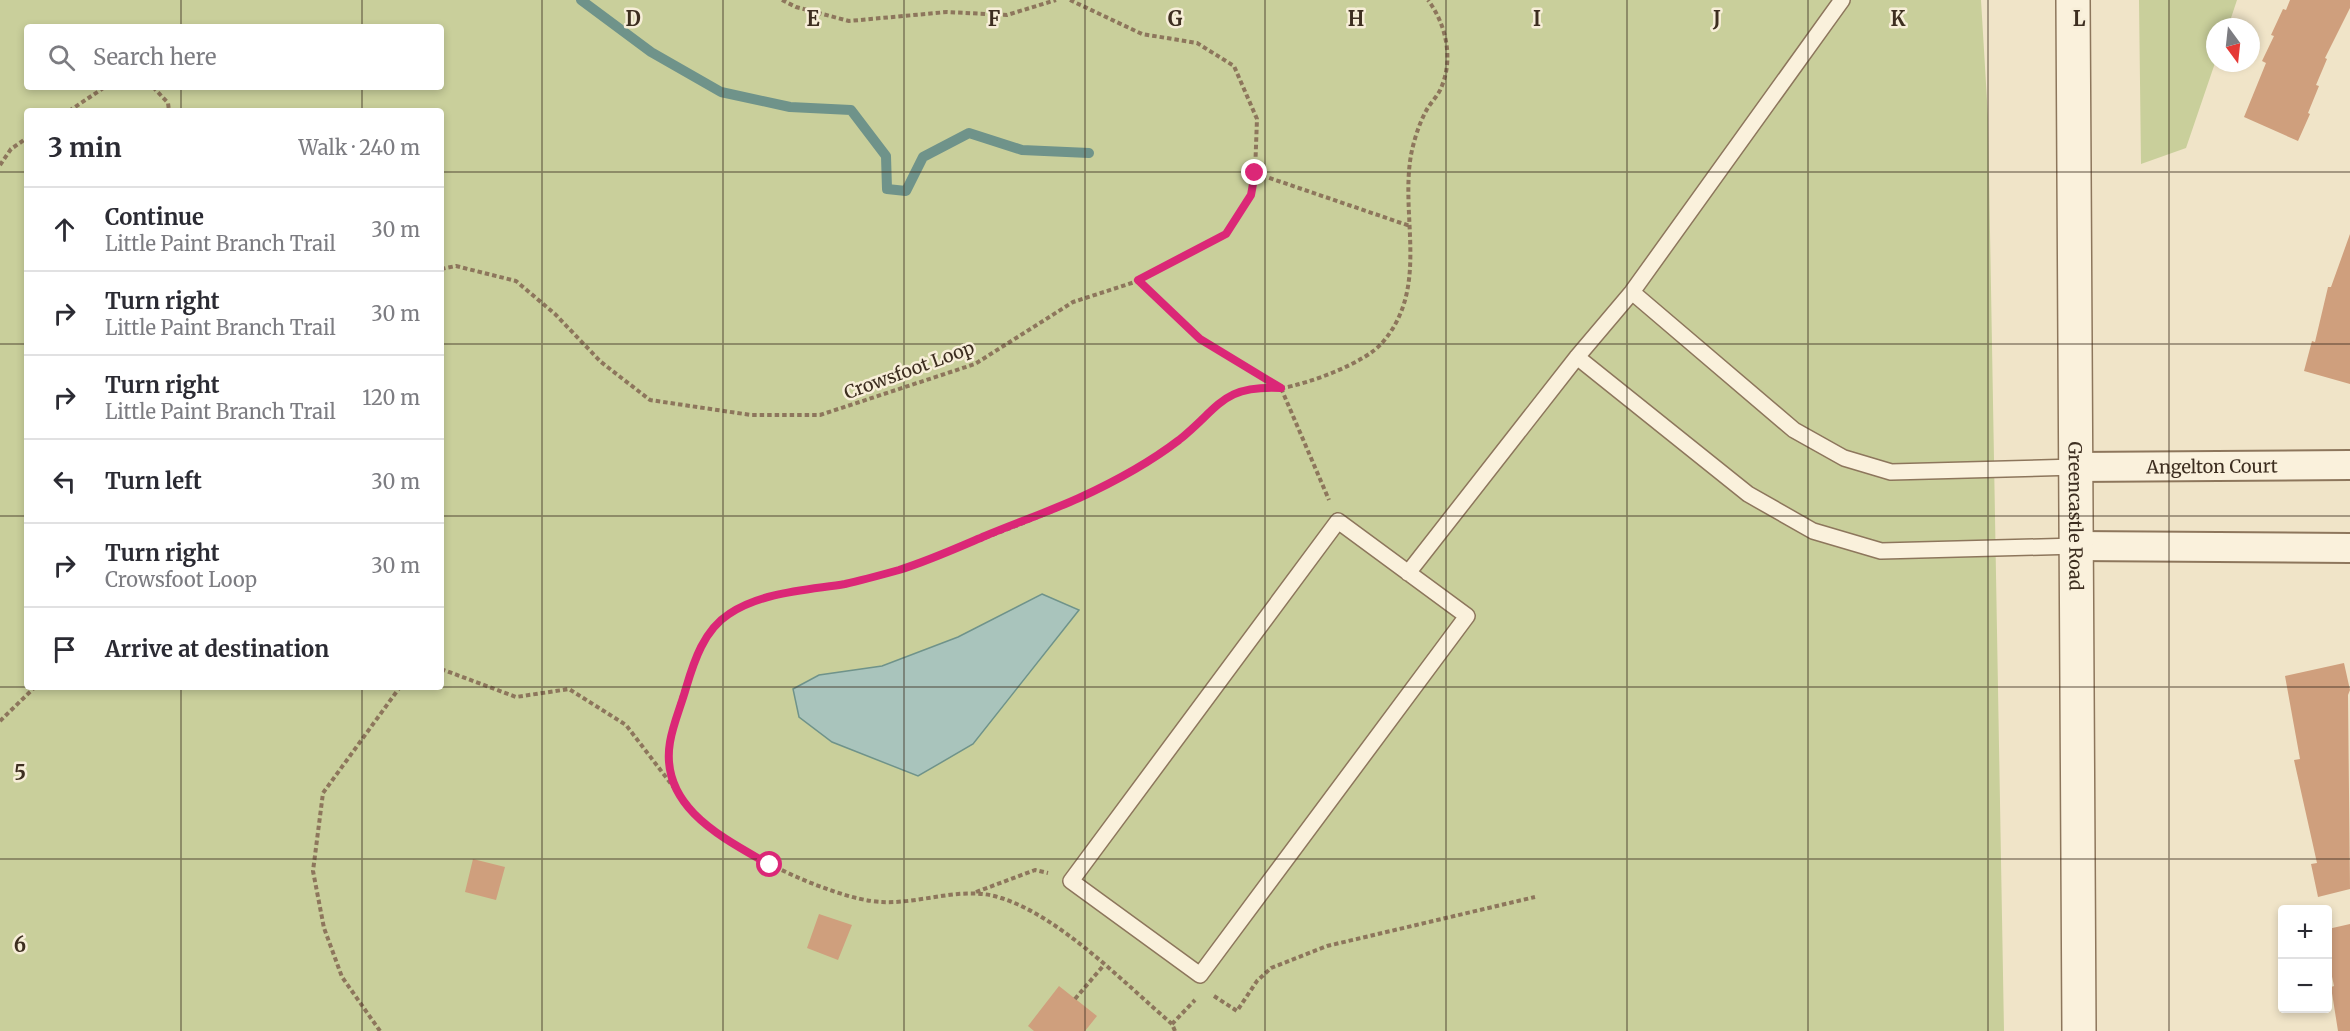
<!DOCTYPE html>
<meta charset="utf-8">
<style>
:root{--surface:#fff;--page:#f7f7f7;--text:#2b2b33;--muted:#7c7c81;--line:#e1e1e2}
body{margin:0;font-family:Merriweather,serif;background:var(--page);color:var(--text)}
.controls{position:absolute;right:18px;bottom:18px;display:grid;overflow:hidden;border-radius:6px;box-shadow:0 3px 9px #0003}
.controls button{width:54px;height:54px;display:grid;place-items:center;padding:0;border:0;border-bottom:2px solid var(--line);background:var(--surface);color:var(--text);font:30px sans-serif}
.compass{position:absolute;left:2206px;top:18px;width:54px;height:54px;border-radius:50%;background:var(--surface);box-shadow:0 3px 9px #0003;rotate:165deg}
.stop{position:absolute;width:18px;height:18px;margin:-14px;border:4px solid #db2777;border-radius:50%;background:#fff}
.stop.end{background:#db2777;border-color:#fff;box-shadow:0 2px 6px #0008}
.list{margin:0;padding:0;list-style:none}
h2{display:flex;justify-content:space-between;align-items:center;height:78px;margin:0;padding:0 24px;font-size:26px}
h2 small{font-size:20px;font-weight:400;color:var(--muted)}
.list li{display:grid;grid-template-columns:39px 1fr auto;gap:18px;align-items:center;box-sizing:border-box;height:84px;padding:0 24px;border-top:2px solid var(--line)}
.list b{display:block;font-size:22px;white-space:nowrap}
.list p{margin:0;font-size:20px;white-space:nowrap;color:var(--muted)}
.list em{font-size:20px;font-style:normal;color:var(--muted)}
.icon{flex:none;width:33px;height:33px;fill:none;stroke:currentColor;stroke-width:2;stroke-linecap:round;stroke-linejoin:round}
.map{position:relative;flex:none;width:2350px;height:1031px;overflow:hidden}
.search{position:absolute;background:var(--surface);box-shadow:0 3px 9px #0003;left:24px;top:24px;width:420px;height:66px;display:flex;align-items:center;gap:15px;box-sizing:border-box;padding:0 21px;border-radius:6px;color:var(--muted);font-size:22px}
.panel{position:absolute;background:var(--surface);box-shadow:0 3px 9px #0003;left:24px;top:108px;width:420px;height:582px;border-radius:6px}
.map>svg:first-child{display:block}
</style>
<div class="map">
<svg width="2350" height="1031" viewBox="0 0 2350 1031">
<rect width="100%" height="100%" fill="#f0e4c8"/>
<path fill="#c9cf9b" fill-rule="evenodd" d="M0,0H1981L1988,117L2004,1031H0ZM27,27H441V87H27ZM27,111H441V687H27Z
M2139,0H2237L2228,27H2215V63L2186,148L2141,164Z"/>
<path fill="#a9c4bc" stroke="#6f938a" stroke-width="1.5" d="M1042,594L1079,610L973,744L918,776L832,742L799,717L793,689L819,675L882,666L958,637Z"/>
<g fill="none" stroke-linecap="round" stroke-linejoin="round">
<path stroke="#6f938a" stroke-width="10" d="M581,0L651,52L721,92L790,107L851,110L886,156L887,189L906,191L923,157L969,133L1022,150L1089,153"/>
</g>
<path fill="#cf9f7d" d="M2290,0H2350V8L2325,58L2327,59L2316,85L2319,86L2308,113L2310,114L2298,141L2244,117L2266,63L2262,61L2274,36L2271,35L2283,9L2286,10Z
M2350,234V384L2304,371L2312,341L2315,342L2328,287H2331Z
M2344,663L2350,690L2348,695L2350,889L2318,897L2311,864L2317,863L2294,760L2300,759L2285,676Z
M473,859L505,867L496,900L465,892Z
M819,914L852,925L838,960L807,948Z
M2350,924V1031H2338L2331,987L2334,986L2328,958L2331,957L2328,929Z
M1059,986L1097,1016L1085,1031H1034L1028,1026Z"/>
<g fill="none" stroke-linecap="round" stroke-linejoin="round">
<g stroke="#8d765c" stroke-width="18">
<path id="service" d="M1632,292L1794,430L1844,458L1891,472L2076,467
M1577,357L1748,494L1813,531L1881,551L2077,546
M1338,521L1467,616L1200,975L1071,881Z
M1408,573L1577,357L1632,292L1842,0"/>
</g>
<g stroke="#8d765c" stroke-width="32">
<g id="minor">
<path id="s1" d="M2076,467L2350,465"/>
<path d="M2077,546L2350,548"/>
</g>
</g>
<g stroke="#8d765c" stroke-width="36">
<g id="tertiary">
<path id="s2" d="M2073,0L2079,1031"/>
</g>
</g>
<path stroke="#8d765c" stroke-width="4" stroke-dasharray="4.5 3" stroke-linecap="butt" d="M782,0L796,7L849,21L947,12L1007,15L1056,0
M153,87L168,103L169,111
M69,111L105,87
M0,165L11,149L27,138
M1255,173L1410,226
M441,269L456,266L516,281L555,314L601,362L650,400L751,415H820L975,364L1073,302L1138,281L1226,234L1251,195L1255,173L1257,119L1234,66L1197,43L1142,34L1070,0
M1138,281L1200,339L1281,388L1329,500
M441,669L516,697L569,689L626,725L675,789
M0,721L35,687
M976,892L1035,870L1048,873
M1214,996L1237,1011L1257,981L1271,968L1327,946L1535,897
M1075,999L1103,966
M1172,1024C1124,983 1061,917 1001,898C963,885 922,904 882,902C830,900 708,841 680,797C674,786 670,774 669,762C668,726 696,640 724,618C758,591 809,592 849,583C879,576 909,567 937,556C1002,531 1083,503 1141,466C1154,458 1168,449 1179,439C1199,423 1212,402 1236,393C1252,386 1266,390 1282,388C1308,384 1365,363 1382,343C1430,288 1400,218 1411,155C1414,140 1419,124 1426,111C1430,103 1438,96 1441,88C1454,59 1446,24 1428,0
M380,1031L342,977L324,928L313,871L323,793L400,687
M1175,1031L1172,1024L1195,1000"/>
<use href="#service" stroke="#faf1dc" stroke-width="15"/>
<use href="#minor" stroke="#faf1dc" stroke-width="28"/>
<use href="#tertiary" stroke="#faf1dc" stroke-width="33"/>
</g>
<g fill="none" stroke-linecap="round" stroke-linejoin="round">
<path stroke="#db2777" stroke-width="8" d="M770,865C723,838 659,807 670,742C673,724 681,706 686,688C694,661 704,630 729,614C761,592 808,590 845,584C863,580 881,575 899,570C928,561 957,548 985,536C1016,523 1048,512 1079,498C1114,482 1149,463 1179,440C1220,407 1222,385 1281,388L1200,339L1138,280L1226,234L1251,195L1255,173"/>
</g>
<path fill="none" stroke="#3d2e20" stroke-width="1.5" stroke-opacity="0.55" d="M181,0V27M362,0V27M542,0V1031M723,0V1031M904,0V1031M1085,0V1031M1265,0V1031M1446,0V1031M1627,0V1031M1808,0V1031M1988,0V1031M2169,0V1031M181,87V111M362,87V111M0,172H27M441,172H2350M0,344H27M441,344H2350M0,516H27M441,516H2350M0,687H2350M181,687V1031M362,687V1031M0,859H2350"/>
<g text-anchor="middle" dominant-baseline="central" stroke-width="5" stroke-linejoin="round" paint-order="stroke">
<g font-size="18" fill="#3d2e20" stroke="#f7eed8">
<text transform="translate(909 370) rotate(-20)">Crowsfoot Loop</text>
<text stroke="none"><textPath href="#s1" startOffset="136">Angelton Court</textPath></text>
<text stroke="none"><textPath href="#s2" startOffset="516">Greencastle Road</textPath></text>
</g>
</g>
<g font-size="20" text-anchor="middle" font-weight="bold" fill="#3d2e20" stroke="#f7eed8" stroke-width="5" stroke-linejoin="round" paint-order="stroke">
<text x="633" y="26">D</text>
<text x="813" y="26">E</text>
<text x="994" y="26">F</text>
<text x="1175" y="26">G</text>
<text x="1356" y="26">H</text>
<text x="1537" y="26">I</text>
<text x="1717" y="26">J</text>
<text x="1898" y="26">K</text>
<text x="2079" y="26">L</text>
<text x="20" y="780">5</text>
<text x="20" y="952">6</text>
</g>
</svg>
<div class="controls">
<button>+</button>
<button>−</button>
</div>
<svg class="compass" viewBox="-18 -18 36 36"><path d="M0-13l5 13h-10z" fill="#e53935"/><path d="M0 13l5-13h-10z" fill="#7c7c81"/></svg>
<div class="stop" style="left:770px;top:865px"></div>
<div class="stop end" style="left:1255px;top:173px"></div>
<div class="search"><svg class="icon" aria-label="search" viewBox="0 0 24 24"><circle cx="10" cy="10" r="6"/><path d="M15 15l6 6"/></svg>Search here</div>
<section class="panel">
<h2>3 min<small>Walk · 240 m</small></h2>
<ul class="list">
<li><svg class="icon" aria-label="ahead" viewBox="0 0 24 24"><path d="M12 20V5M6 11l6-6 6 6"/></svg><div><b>Continue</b><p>Little Paint Branch Trail</p></div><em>30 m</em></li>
<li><svg class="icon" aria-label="right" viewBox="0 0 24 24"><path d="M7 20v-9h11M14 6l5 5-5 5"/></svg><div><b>Turn right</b><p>Little Paint Branch Trail</p></div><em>30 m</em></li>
<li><svg class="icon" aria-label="right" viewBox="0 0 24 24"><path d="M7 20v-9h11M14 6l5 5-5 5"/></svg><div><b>Turn right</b><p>Little Paint Branch Trail</p></div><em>120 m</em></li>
<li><svg class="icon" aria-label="left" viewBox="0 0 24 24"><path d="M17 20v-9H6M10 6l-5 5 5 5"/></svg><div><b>Turn left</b></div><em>30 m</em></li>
<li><svg class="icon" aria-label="right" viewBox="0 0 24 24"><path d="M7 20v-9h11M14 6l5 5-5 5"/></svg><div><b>Turn right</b><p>Crowsfoot Loop</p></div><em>30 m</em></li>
<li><svg class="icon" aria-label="arrive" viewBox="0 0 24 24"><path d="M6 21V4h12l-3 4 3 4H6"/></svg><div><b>Arrive at destination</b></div></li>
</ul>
</section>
</div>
